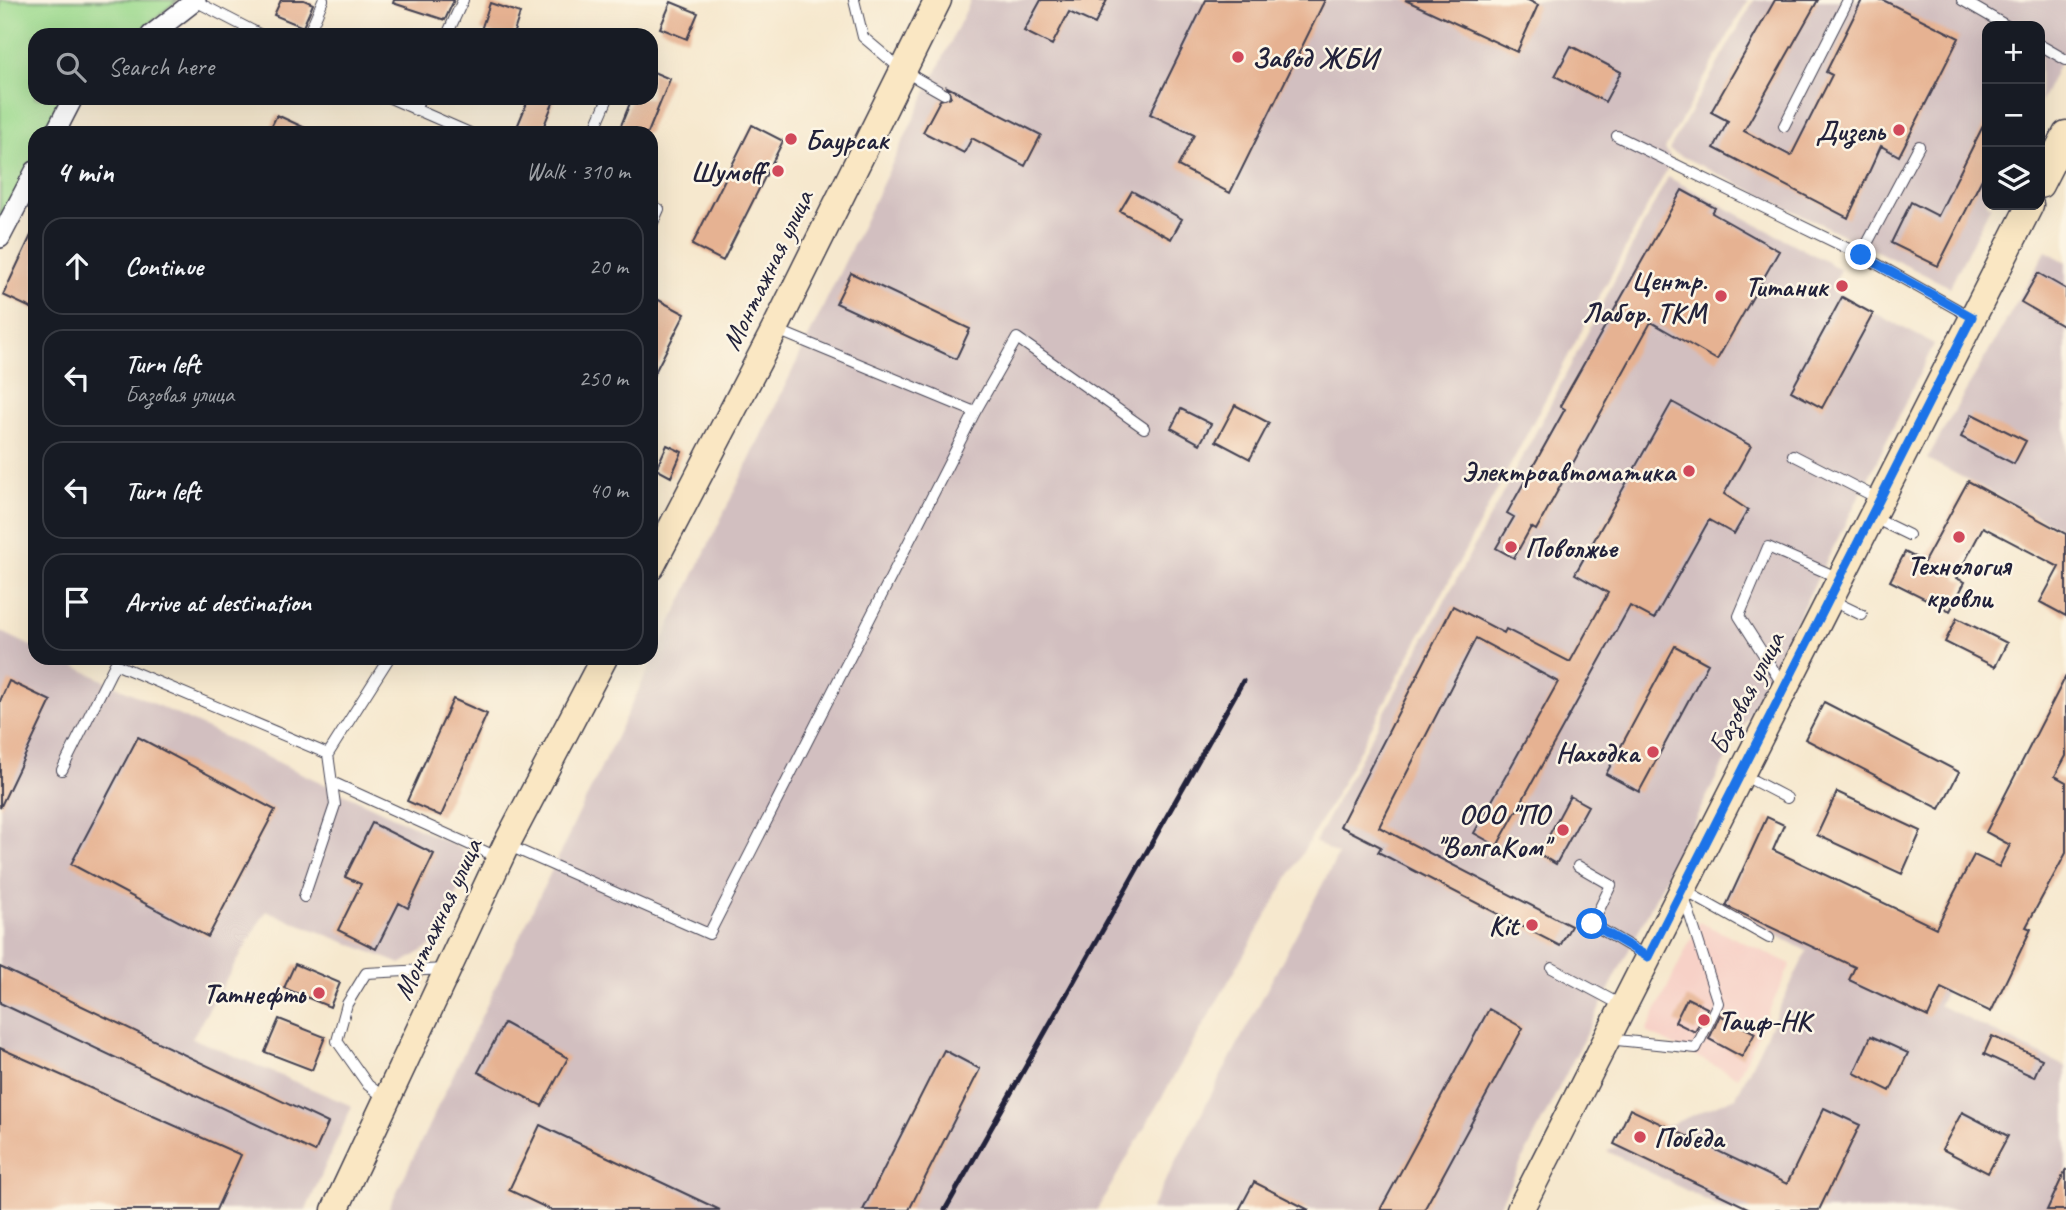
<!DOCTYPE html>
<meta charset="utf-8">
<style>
:root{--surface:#171b24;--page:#20242c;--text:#f1f3f6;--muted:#9ea1a6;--line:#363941}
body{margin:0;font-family:Caveat,sans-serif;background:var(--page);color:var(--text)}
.controls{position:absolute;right:21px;top:21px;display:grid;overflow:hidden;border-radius:14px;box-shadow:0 7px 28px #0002}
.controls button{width:63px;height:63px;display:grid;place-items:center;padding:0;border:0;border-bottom:2px solid var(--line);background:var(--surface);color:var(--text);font:35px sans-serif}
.stop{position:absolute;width:21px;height:21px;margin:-16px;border:5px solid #1a73e8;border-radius:50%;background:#fff}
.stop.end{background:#1a73e8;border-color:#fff;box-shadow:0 2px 7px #0008}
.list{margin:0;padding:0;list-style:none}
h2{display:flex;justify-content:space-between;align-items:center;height:91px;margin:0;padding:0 28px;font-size:30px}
h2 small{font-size:23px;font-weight:400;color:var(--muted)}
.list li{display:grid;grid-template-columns:46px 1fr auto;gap:21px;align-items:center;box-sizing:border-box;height:98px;margin:0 14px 14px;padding:0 14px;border:2px solid var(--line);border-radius:21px}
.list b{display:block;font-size:26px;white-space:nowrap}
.list p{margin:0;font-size:23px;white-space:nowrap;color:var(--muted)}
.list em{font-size:23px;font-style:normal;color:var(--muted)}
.icon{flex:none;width:38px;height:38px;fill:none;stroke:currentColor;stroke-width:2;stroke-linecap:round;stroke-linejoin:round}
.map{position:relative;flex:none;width:2066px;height:1210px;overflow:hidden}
.search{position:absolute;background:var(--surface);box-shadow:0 7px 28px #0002;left:28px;top:28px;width:630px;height:77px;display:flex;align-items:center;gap:18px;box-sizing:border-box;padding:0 24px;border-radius:21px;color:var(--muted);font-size:26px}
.panel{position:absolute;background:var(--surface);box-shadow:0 7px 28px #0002;left:28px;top:126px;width:630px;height:539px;border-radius:21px}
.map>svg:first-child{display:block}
</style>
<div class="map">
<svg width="2066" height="1210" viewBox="0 0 2066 1210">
<rect width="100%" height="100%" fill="#fcf5e5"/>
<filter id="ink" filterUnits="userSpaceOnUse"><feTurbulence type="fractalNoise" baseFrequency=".0143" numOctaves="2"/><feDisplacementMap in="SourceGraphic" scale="14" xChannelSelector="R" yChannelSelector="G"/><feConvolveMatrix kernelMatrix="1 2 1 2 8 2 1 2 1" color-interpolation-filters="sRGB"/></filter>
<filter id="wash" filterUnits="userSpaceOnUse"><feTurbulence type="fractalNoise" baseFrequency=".00686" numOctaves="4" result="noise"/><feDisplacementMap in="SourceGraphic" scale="28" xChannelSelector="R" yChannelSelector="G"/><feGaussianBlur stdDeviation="1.57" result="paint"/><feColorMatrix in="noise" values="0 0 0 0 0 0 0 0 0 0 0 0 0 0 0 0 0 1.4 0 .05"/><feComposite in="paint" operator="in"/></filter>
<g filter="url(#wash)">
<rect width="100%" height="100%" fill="#f6e8ce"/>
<path fill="#f7d1c7" d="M1699,922L1791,964L1738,1077L1646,1032Z"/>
<path fill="#d2bfc0" d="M971,0H1748L1665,149L1672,160L1334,798L1097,1210H388Z
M1754,0H2066V49L2040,103V26H1987V205H1991L1950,287L1669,150Z
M1668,177L1840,269L1831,290L1934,344L1869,477L1497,1210H1150L1338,855L1315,842L1546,413Z
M2046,251L2066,262V531L1927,459Z
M0,631L35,648V658H57L462,849L470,866L432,945L401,964L266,911L192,1038L352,1106L306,1210H0Z
M1741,870L1956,968L1939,1005L2066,1067V1210H1726L1607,1151L1736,1097L1807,951L1721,906Z"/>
<path fill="#9dda8f" stroke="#607e65" stroke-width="2" d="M0,0H178L135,35H35V98H66L48,133H35V157L0,223Z"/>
<g id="blocks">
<path fill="#e6b292" d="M281,0H304L313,4L303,27L274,15Z
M394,0H454L445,20L393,3Z
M1041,0H1107L1095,24L1069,12L1052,45L1024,31Z
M1206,0H1325L1230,193L1178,166L1194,135L1150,114Z
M1405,0H1528L1538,5L1517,52Z
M1775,0H1818L1744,131L1791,156L1832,75L1826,72L1862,0H1883L1959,38L1899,156L1881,146L1848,218L1714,148L1728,121L1711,112Z
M671,2L698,13L687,39L660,28Z
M490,3L520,13L513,35H496L481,30Z
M1571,46L1621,72L1605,102L1555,76Z
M651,71L670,79L648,133H618L632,98H651Z
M947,87L1041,135L1025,166L972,138L964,153L923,132L940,100L951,97Z
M529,98H555L541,133L517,127Z
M277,115L316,133H268Z
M1987,118V169L1938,266L1891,243L1911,202L1938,216Z
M752,125L783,141L723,261L692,245Z
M1682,190L1715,208L1712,213L1779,251L1717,360L1651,322L1536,530L1531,527L1514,558L1496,548L1514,517L1507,513L1565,409L1560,406Z
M1132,191L1182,219L1171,239L1120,211Z
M35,227V310L3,295Z
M851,273L970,329L956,359L836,303Z
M2038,273L2066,289V328L2021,302Z
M651,296L685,314L651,380Z
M1842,297L1873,314L1822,408L1791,391Z
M1672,402L1751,446L1724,494L1748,510L1734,534L1709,520L1654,619L1630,606L1497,846L1474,833L1558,682L1476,638L1379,827L1571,926L1560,946L1378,852L1381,847L1340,826L1453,606L1504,633L1506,629L1570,662L1608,593L1575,574Z
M1235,405L1269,423L1250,459L1216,441Z
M1181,409L1211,424L1200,444L1171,428Z
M1972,414L2026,441L2014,464L1961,437Z
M667,445L682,452L671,477L656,469Z
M1968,481L2066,534V616L2040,602L2059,567L1983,527L1956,578L1965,582L1950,611L1890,581L1905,552L1924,562Z
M1957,618L2007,643L1995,667L1945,642Z
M1675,646L1708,664L1639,792L1606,774Z
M2066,676V756L2055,776L2066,782V853L2026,927L2031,929L1991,1012L1941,988L1928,1017L1849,980L1855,967L1726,906L1767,817L1784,825L1773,850L1936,928L1974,855L1999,867L2010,845L1986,832Z
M9,681L51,701L0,808V701Z
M453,699L487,714L441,816L407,801Z
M1824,702L1959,772L1940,809L1805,739Z
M138,737L275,810L208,937L71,864Z
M1837,792L1921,831L1902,874L1817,835Z
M1570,796L1588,806L1556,864L1539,854Z
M372,823L434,854L408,908L399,903L376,949L338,930L361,884L345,877Z
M295,964L340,983L330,1007L284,988Z
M0,967L328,1123L315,1152L0,1003Z
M1687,998L1707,1008L1695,1032L1675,1022Z
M1489,1009L1523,1028L1424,1210H1380Z
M1720,1015L1755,1033L1742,1057L1709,1039Z
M279,1019L325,1037L312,1070L265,1052Z
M504,1023L568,1058L542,1106L478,1072Z
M1871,1036L1908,1053L1890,1091L1854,1073Z
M1992,1036L2042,1059L2034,1077L1984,1054Z
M0,1048L241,1155L216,1210H0Z
M944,1050L980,1069L909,1210H863Z
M1824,1108L1860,1125L1819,1210H1752L1614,1144L1630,1109L1787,1184Z
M1962,1112L2008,1136L1988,1173L1942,1149Z
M540,1125L720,1210H551L509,1190Z
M2066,1169V1210H2047Z
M1254,1182L1309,1210H1239Z"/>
</g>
</g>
<g filter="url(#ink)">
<use href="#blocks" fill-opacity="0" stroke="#424051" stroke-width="2"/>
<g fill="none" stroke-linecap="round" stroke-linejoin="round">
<g stroke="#424051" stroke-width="12">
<path id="lane" d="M854,0L863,37L902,70L944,94
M1962,0L2007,26
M195,1L261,35
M308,35L323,0
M447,35L463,0
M2040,45L2066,60
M390,98L470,133
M415,110L420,98
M1784,126L1848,0
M593,133L608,98
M1617,136L1861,255L1971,317
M651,206L659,209L651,227
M1861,255L1919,146
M975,412L1017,338L1144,428
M1793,455L1879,499
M1872,517L1909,535
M1831,600L1862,615
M1783,685L1739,616L1768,547L1839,578
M62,770L115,664L328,754
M1741,774L1787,798
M332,782L497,857
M507,845L709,934L975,412L777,330
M1578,866L1611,885L1592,924
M1685,891L1769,938
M304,897L335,805L328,754L389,658
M1582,918L1648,957
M1552,968L1623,1006
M1607,1039L1696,1048L1718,1003L1684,897
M386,1099L368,1085L337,1041L347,1004L366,973L445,969"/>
</g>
<g stroke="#424051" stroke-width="22">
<path id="street" d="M151,35L196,0
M55,133L73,98
M0,238L35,171"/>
</g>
<g stroke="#424051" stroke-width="29">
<path id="secondary" d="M2040,185L2066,134
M651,567L775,329L938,0
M335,1210L506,845L604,658
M1520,1210L2030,205"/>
</g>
<use href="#lane" stroke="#fff" stroke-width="10"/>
<use href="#street" stroke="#fff" stroke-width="19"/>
<use href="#secondary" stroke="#fae7c3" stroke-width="26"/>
<path stroke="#22223b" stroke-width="5" d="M945,1210L1243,681"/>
</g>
</g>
<g fill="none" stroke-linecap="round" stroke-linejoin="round" filter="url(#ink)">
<path stroke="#1a73e8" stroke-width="9" d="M1592,924L1648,957L1972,317L1861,255"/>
</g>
<g fill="#d1495b" stroke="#fcf5e5" stroke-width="2.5">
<circle cx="1238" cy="57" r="7"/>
<circle cx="1899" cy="130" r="7"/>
<circle cx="791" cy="139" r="7"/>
<circle cx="778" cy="171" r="7"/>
<circle cx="1842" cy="286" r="7"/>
<circle cx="1721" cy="296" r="7"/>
<circle cx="1689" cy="471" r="7"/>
<circle cx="1959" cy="537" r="7"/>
<circle cx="1511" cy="547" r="7"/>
<circle cx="1653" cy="752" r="7"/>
<circle cx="1563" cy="830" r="7"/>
<circle cx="1532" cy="925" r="7"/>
<circle cx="319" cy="993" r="7"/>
<circle cx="1704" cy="1020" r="7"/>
<circle cx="1640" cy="1137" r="7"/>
</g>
<g text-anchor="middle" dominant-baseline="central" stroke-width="5" stroke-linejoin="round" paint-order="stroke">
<g font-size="28" font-weight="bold" fill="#22223b" stroke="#fcf5e5" text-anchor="end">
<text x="1252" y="57" text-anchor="start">Завод ЖБИ</text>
<text x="1885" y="130">Дизель</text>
<text x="805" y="139" text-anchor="start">Баурсак</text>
<text x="764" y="171">Шумоff</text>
<text x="1707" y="280">Центр.<tspan x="1707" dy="32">Лабор. ТКМ</tspan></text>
<text x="1828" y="286">Титаник</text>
<text x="1675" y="471">Электроавтоматика</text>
<text x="1525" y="547" text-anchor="start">Поволжье</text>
<text x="1959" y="565" text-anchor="middle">Технология<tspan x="1959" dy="32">кровли</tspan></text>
<text x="1639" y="752">Находка</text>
<text x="1549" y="814">ООО "ПО<tspan x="1549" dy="32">"ВолгаКом"</tspan></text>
<text x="1518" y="925">Kit</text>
<text x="305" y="993">Татнефть</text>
<text x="1718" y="1020" text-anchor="start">Таиф-НК</text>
<text x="1654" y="1137" text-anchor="start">Победа</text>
</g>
<g font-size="28" fill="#22223b" stroke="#fcf5e5">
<text transform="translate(767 270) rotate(-64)">Монтажная улица</text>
<text transform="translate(1746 693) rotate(-63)">Базовая улица</text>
<text transform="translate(437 919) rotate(-65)">Монтажная улица</text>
</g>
</g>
</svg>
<div class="controls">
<button>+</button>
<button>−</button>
<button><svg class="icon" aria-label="layers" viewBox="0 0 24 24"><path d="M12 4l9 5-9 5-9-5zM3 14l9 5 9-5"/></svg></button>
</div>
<div class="stop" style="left:1592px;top:924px"></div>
<div class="stop end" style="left:1861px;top:255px"></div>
<div class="search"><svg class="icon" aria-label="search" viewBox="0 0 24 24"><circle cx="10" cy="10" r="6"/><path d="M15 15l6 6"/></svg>Search here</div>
<section class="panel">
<h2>4 min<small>Walk · 310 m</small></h2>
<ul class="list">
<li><svg class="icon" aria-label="ahead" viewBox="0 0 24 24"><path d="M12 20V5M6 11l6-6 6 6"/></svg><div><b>Continue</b></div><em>20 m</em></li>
<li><svg class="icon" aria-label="left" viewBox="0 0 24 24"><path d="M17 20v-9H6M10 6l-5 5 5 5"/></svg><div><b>Turn left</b><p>Базовая улица</p></div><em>250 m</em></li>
<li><svg class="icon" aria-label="left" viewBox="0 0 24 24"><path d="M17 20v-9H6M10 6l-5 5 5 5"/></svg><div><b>Turn left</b></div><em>40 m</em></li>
<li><svg class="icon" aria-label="arrive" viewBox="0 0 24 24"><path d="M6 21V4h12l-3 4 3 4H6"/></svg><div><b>Arrive at destination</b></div></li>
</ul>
</section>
</div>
